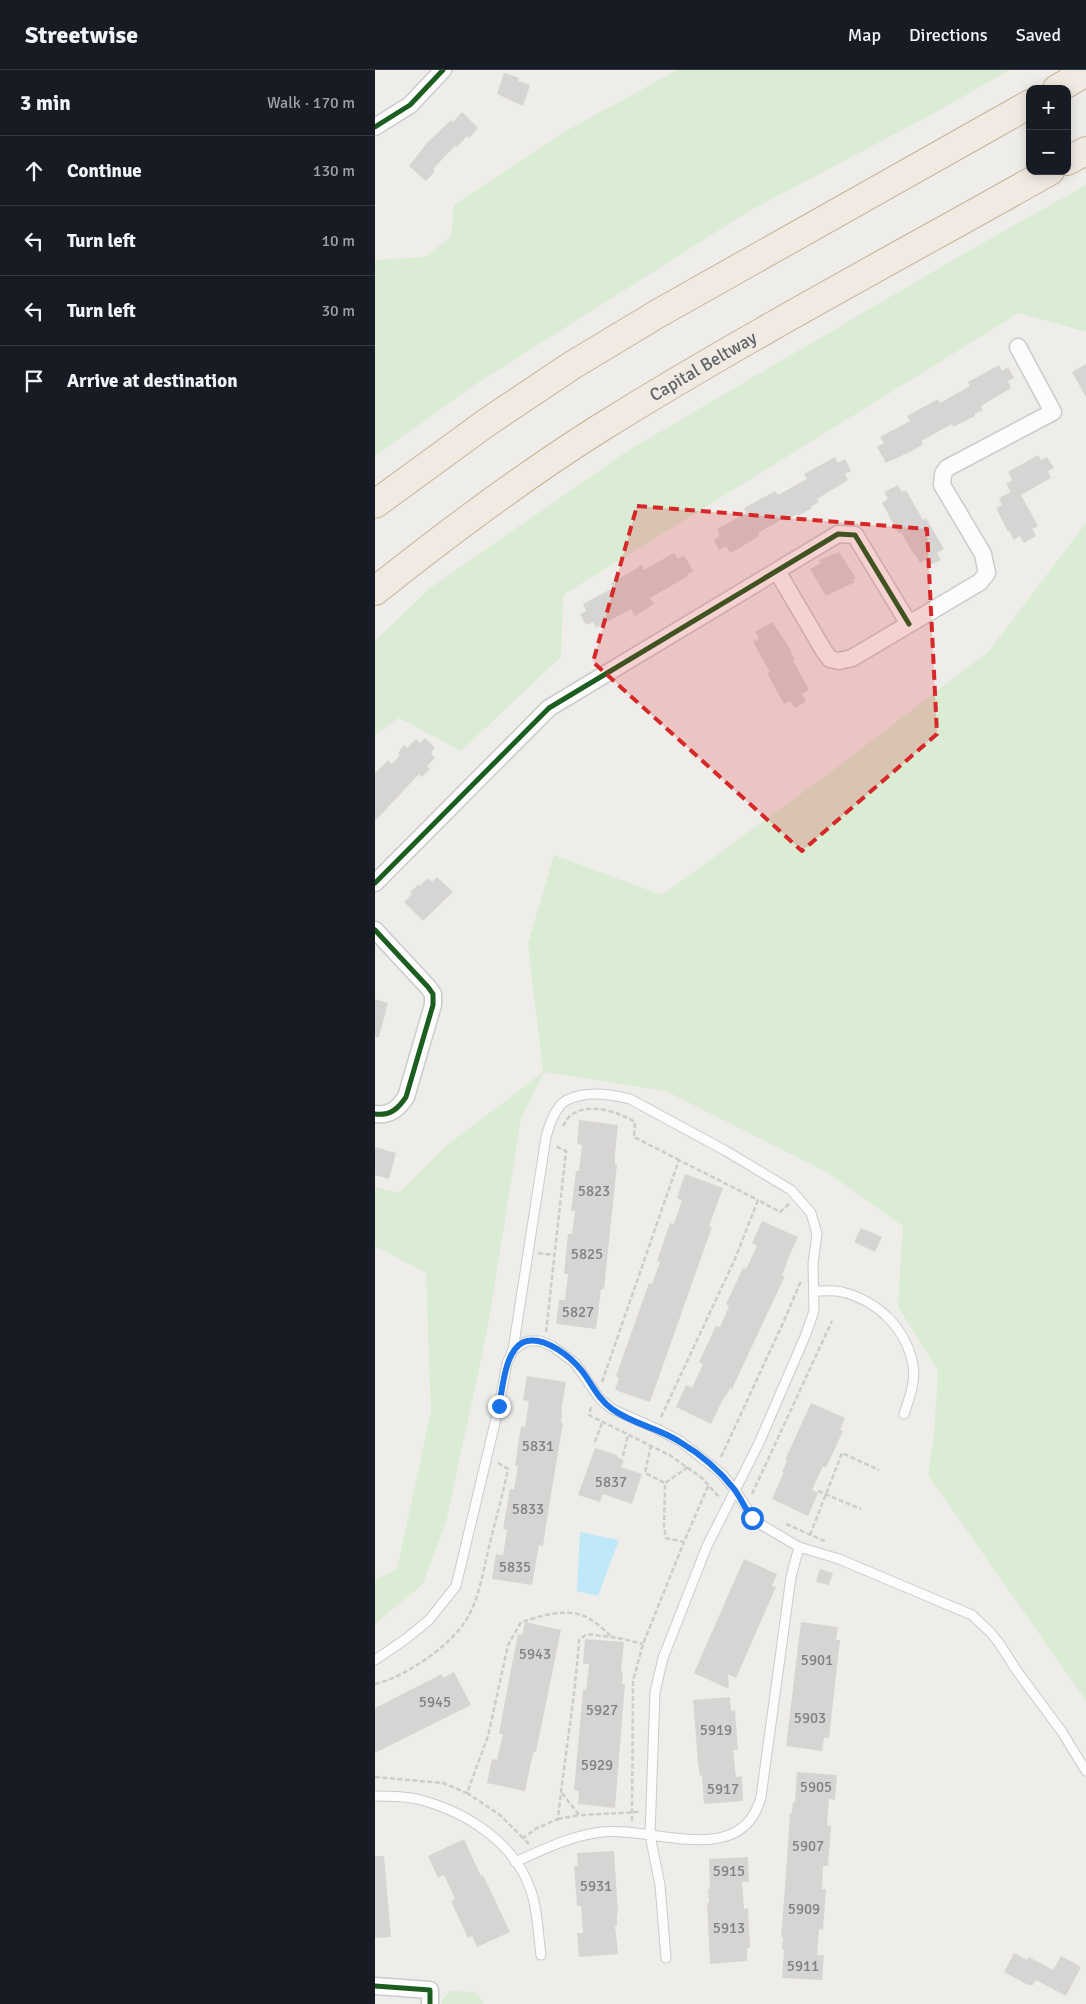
<!DOCTYPE html>
<meta charset="utf-8">
<style>
:root{--surface:#171b24;--page:#242831;--text:#f1f3f6;--muted:#9ea1a6;--line:#363941}
body{margin:0;font-family:Signika,sans-serif;background:var(--page);color:var(--text)}
.controls{position:absolute;right:15px;top:15px;display:grid;overflow:hidden;border-radius:10px;box-shadow:0 2px 12px #0003}
.controls button{width:45px;height:45px;display:grid;place-items:center;padding:0;border:0;border-bottom:1px solid var(--line);background:var(--surface);color:var(--text);font:25px sans-serif}
.stop{position:absolute;width:15px;height:15px;margin:-11px;border:4px solid #1a73e8;border-radius:50%;background:#fff}
.stop.end{background:#1a73e8;border-color:#fff;box-shadow:0 1px 5px #0008}
.list{margin:0;padding:0;list-style:none}
h2{display:flex;justify-content:space-between;align-items:center;height:65px;margin:0;padding:0 20px;font-size:21px}
h2 small{font-size:16px;font-weight:400;color:var(--muted)}
.list li{display:grid;grid-template-columns:32px 1fr auto;gap:15px;align-items:center;box-sizing:border-box;height:70px;padding:0 20px;border-top:1px solid var(--line)}
.list b{display:block;font-size:19px;white-space:nowrap}
.list em{font-size:16px;font-style:normal;color:var(--muted)}
.icon{flex:none;width:28px;height:28px;fill:none;stroke:currentColor;stroke-width:2;stroke-linecap:round;stroke-linejoin:round}
.map{position:relative;flex:none;width:711px;height:1934px;overflow:hidden}
header{display:flex;align-items:center;gap:30px;box-sizing:border-box;height:70px;padding:0 25px;background:var(--surface);border-bottom:1px solid var(--line)}
header strong{font-size:24px}
nav{display:flex;gap:28px;margin-inline-start:auto;font-size:18px}
main{display:flex}
aside{flex:1;background:var(--surface)}
.map>svg:first-child{display:block}
</style>
<header>
<strong>Streetwise</strong>
<nav><a>Map</a><a>Directions</a><a>Saved</a></nav>
</header>
<main>
<aside>
<h2>3 min<small>Walk · 170 m</small></h2>
<ul class="list">
<li><svg class="icon" aria-label="ahead" viewBox="0 0 24 24"><path d="M12 20V5M6 11l6-6 6 6"/></svg><div><b>Continue</b></div><em>130 m</em></li>
<li><svg class="icon" aria-label="left" viewBox="0 0 24 24"><path d="M17 20v-9H6M10 6l-5 5 5 5"/></svg><div><b>Turn left</b></div><em>10 m</em></li>
<li><svg class="icon" aria-label="left" viewBox="0 0 24 24"><path d="M17 20v-9H6M10 6l-5 5 5 5"/></svg><div><b>Turn left</b></div><em>30 m</em></li>
<li><svg class="icon" aria-label="arrive" viewBox="0 0 24 24"><path d="M6 21V4h12l-3 4 3 4H6"/></svg><div><b>Arrive at destination</b></div></li>
</ul>
</aside>
<div class="map">
<svg width="711" height="1934" viewBox="0 0 711 1934">
<rect width="100%" height="100%" fill="#efedea"/>
<path fill="#daecd4" d="M302,0H635L552,47L376,140L101,314L0,386V190L50,187L76,167L79,135L191,61Z
M711,115V262L644,243L188,525L186,587L86,681L24,648L0,665V571L55,518L254,380L590,183Z
M711,453V1631L553,1405L559,1365L563,1301L523,1237L528,1156L453,1103L291,1021L169,1002L146,1049L112,1262L71,1452L48,1514L0,1554V1510L22,1499L56,1341L51,1203L0,1176V1117L24,1123L71,1076L168,1002L153,874L179,785L287,825L457,701L614,581Z
M75,1921L100,1922L108,1931V1934H67V1930Z"/>
<path fill="#bfe9f9" d="M205,1462L244,1470L223,1526L202,1521Z"/>
<path fill="#d7d5d4" d="M129,3L144,8L143,11L155,15L148,36L122,24Z
M87,42L103,58L94,68L92,66L82,77L80,76L58,99L60,101L51,111L34,96L52,73L76,50L78,52Z
M711,294V327L697,302Z
M624,295L627,301L633,297L639,308L633,311L636,318L606,336L608,340L599,344L600,346L578,357L577,354L546,371L548,374L539,380L511,393L502,377L509,373L505,367L535,351L532,346L563,329L565,333L595,316L593,312Z
M663,385L666,390L672,387L679,398L673,401L676,408L646,425L663,456L657,459L661,466L649,473L645,466L639,470L634,461L633,462L621,438L627,435L624,428L636,422L631,414L637,410L633,402Z
M460,387L463,393L470,389L476,401L470,404L473,410L442,429L444,432L436,436L437,438L423,446L422,444L415,448L414,445L383,463L384,466L363,479L355,483L351,476L344,480L339,470L345,466L342,459L371,443L369,438L400,421L403,425L432,409L429,404Z
M523,415L527,422L531,420L548,450L551,448L569,479L562,483L566,490L555,495L552,489L545,493L540,484L539,485L526,462L524,464L507,433L513,429L509,422Z
M464,482L481,508L478,510L480,512L451,526L435,499L446,493L444,490Z
M299,483L303,489L309,485L318,501L312,504L313,506L275,528L279,534L260,546L256,539L221,558L218,552L211,555L205,544L211,541L208,534L238,518L236,513L267,495L269,500Z
M397,552L416,580L415,581L420,589L418,590L434,620L427,624L431,631L420,638L415,631L409,634L392,603L395,602L378,572L384,568L380,562Z
M50,668L60,678L56,683L60,688L52,696L55,699L47,707L44,704L0,751V703L13,690L17,694L25,685L23,683L29,675L32,678L41,669L45,673Z
M62,807L78,822L48,851L29,832L37,824L35,822L44,814L45,816L53,808L57,812Z
M0,929L13,933L4,967H0Z
M204,1050L243,1055L240,1084V1095H242L229,1219H226L221,1259L181,1254L184,1230H190L193,1204H189L193,1164H197L200,1141H196L201,1101H204L207,1075L202,1074Z
M0,1077L21,1083L14,1109L0,1105Z
M310,1104L348,1118L334,1156L337,1157L275,1332L240,1320L244,1308L241,1306L274,1213L277,1214L285,1192L282,1191L295,1153L299,1154L307,1130L302,1128Z
M387,1151L423,1167L411,1193H412L407,1205L410,1206L357,1319L355,1318L350,1328L349,1327L336,1354L301,1337L311,1315L317,1318L328,1294L324,1292L341,1256L345,1257L354,1236L351,1234L368,1198L371,1199L382,1176L377,1173Z
M486,1158L507,1167L500,1182L479,1172Z
M152,1306L191,1312L186,1342H187L186,1353H188L176,1424L168,1476L164,1475L157,1515L117,1509L121,1484L128,1485L132,1460L128,1459L135,1419H139L143,1396H140L146,1356L150,1357L154,1331L148,1330Z
M436,1333L470,1348L465,1360L468,1361L451,1398L448,1396L437,1420L443,1423L433,1446L397,1429L409,1402H407L412,1391L410,1390Z
M220,1378L242,1385V1387L249,1390L246,1397L267,1404L257,1434L228,1424L225,1432L203,1425Z
M369,1489L402,1504L397,1516L401,1517L361,1608L353,1604L354,1619L319,1603Z
M445,1499L458,1503L454,1515L441,1512Z
M150,1552L186,1560L161,1682L159,1681L156,1692L150,1721L112,1713L117,1689L122,1690L128,1664H124L135,1604L143,1564L147,1565Z
M426,1552L463,1557L461,1570H465L454,1668H449L447,1681L411,1676Z
M210,1569L249,1572L246,1601L248,1602L247,1614H250L240,1738L203,1734L204,1721L199,1720L208,1620H211L214,1594H208Z
M79,1602L96,1635L0,1683V1638L67,1604L68,1608Z
M355,1627L356,1641L360,1640L363,1680H358L361,1707L367,1706L368,1731L329,1734L327,1705L325,1706L323,1693L318,1630Z
M422,1702L462,1705L460,1730L454,1729L452,1755L456,1756L453,1796H448L447,1819H451L448,1860L444,1859L442,1885H449L447,1910L407,1908L409,1880L407,1879L408,1867H406L411,1804L415,1743H417L418,1732H420Z
M89,1769L106,1806L108,1805L135,1862L102,1877L97,1866L93,1868L76,1831L80,1829L69,1805L63,1808L53,1786Z
M239,1781L243,1843L242,1844V1856H240L243,1884L204,1887L202,1863H208L206,1836H202L199,1796H203L202,1783Z
M0,1786H9L16,1867L0,1868Z
M373,1787L374,1812H367L369,1839L373,1838L375,1878H372V1891L335,1894L332,1833H334L333,1819H335L334,1789Z
M639,1883L652,1890L654,1887L678,1900L686,1886L706,1897L691,1926L661,1910L658,1915H653L629,1902Z"/>
<g fill="none" stroke-linecap="round" stroke-linejoin="round">
<g stroke="#cbcbcb" stroke-width="11">
<path id="service" d="M440,1221C448,1221 458,1220 467,1222C503,1231 531,1258 538,1295C541,1312 534,1329 529,1344
M138,1280L171,1067C174,1056 180,1036 192,1030C211,1020 236,1024 255,1029L351,1081L416,1120L436,1143L442,1164L438,1194L439,1241L431,1264L384,1373L332,1476L288,1588L280,1622L275,1765L285,1815L291,1888
M0,1590L32,1568L54,1550L81,1516L124,1336L132,1293L138,1280L152,1271H165L177,1276L200,1293L225,1329L237,1339L282,1359L305,1371L347,1404L360,1420L380,1451L424,1477L464,1489L597,1545L616,1563L624,1573L642,1601L687,1662L711,1701
M0,1726C14,1726 28,1726 42,1729C90,1741 140,1772 156,1821C163,1841 163,1864 166,1885
M140,1792C168,1780 197,1765 227,1762C278,1756 367,1800 386,1727L416,1507L424,1477"/>
</g>
<g stroke="#cbcbcb" stroke-width="19">
<path id="minor" d="M0,57L35,35L68,0
M402,501L449,581L455,589L464,591L477,588L605,512L612,503L608,484L567,415L568,404L572,398L678,342L643,277
M0,813L174,638L463,464L480,465L534,554
M0,860L53,917L58,924V935L31,1027C23,1039 15,1046 0,1044
M0,1916L55,1920V1934"/>
</g>
<g stroke="#c8b196" stroke-width="30">
<g id="motorway">
<path d="M682,19L711,2"/>
<path d="M692,91L711,81"/>
<path d="M0,434L111,353L196,296L284,243L655,34"/>
<path id="s1" d="M0,521C74,462 150,405 230,355C375,265 526,185 675,101"/>
</g>
</g>
<path stroke="#c8cfcb" stroke-width="2.5" stroke-dasharray="5 2.5" stroke-linecap="butt" d="M188,1056C190,1053 192,1048 195,1046C213,1031 243,1042 260,1052L259,1067L304,1090
M163,1183L179,1185
M171,1262L191,1081L180,1076
M227,1312L304,1090L383,1130
M216,1337L214,1345L296,1386L327,1408L344,1427
M286,1347L360,1189L383,1130L405,1142L414,1134
M220,1372L227,1353
M276,1375L270,1403L290,1413
M248,1386L253,1365
M346,1387L408,1253L426,1211
M313,1397L290,1413L289,1456L291,1468L309,1472L333,1416
M443,1421L486,1439
M377,1424L457,1251
M411,1454L452,1472
M435,1465L467,1383L504,1400
M0,1614C31,1607 82,1572 95,1543C106,1521 109,1496 115,1473C121,1448 128,1424 133,1399L123,1393
M0,1707L68,1713L92,1723
M187,1723L204,1745L265,1742
M183,1749L204,1745
M257,1751L258,1611L268,1574L309,1472
M148,1768L125,1745L92,1723L113,1666L133,1575L146,1552C167,1546 194,1536 215,1549C223,1554 230,1561 237,1567
M154,1774L148,1768L162,1758L183,1749C189,1690 200,1630 204,1570L212,1564L243,1568L268,1574"/>
<use href="#service" stroke="#fdfcfc" stroke-width="9"/>
<use href="#minor" stroke="#fdfcfc" stroke-width="16"/>
<use href="#motorway" stroke="#f1eae2" stroke-width="28"/>
<g stroke="#fff" stroke-width="8">
<path id="cycleway" d="M0,57L35,35L68,0
M0,813L174,638L463,464L480,465L534,554
M0,860L53,917L58,924V935L31,1027C23,1039 15,1046 0,1044
M0,1916L55,1920V1934"/>
</g>
<use href="#cycleway" stroke="#1b5e20" stroke-width="5"/>
</g>
<g fill="none" stroke-linecap="round" stroke-linejoin="round">
<path stroke="#1a73e8" stroke-width="6" d="M124,1336C128,1317 130,1276 152,1271C171,1267 196,1287 207,1301C217,1314 223,1329 237,1339C257,1354 284,1358 305,1372C325,1384 345,1401 359,1419C366,1428 370,1439 377,1448"/>
</g>
<path fill="#d62828" fill-opacity="0.2" stroke="#d62828" stroke-width="4" stroke-dasharray="10 6" stroke-linejoin="round" d="M262,436L552,459L562,664L427,781L218,592Z"/>
<g text-anchor="middle" dominant-baseline="central" stroke-width="4.5" stroke-linejoin="round" paint-order="stroke">
<g font-size="15" fill="#7e8285">
<text x="219" y="1121">5823</text>
<text x="212" y="1184">5825</text>
<text x="203" y="1242">5827</text>
<text x="163" y="1376">5831</text>
<text x="236" y="1412">5837</text>
<text x="153" y="1439">5833</text>
<text x="140" y="1497">5835</text>
<text x="160" y="1584">5943</text>
<text x="442" y="1590">5901</text>
<text x="60" y="1632">5945</text>
<text x="227" y="1640">5927</text>
<text x="435" y="1648">5903</text>
<text x="341" y="1660">5919</text>
<text x="222" y="1695">5929</text>
<text x="441" y="1717">5905</text>
<text x="348" y="1719">5917</text>
<text x="433" y="1776">5907</text>
<text x="354" y="1801">5915</text>
<text x="221" y="1816">5931</text>
<text x="429" y="1839">5909</text>
<text x="354" y="1858">5913</text>
<text x="428" y="1896">5911</text>
</g>
<g font-size="18" fill="#5e6469" stroke="#fff">
<text stroke="none"><textPath href="#s1" startOffset="398">Capital Beltway</textPath></text>
</g>
</g>
</svg>
<div class="controls">
<button>+</button>
<button>−</button>
</div>
<div class="stop" style="left:377px;top:1448px"></div>
<div class="stop end" style="left:124px;top:1336px"></div>
</div>
</main>
